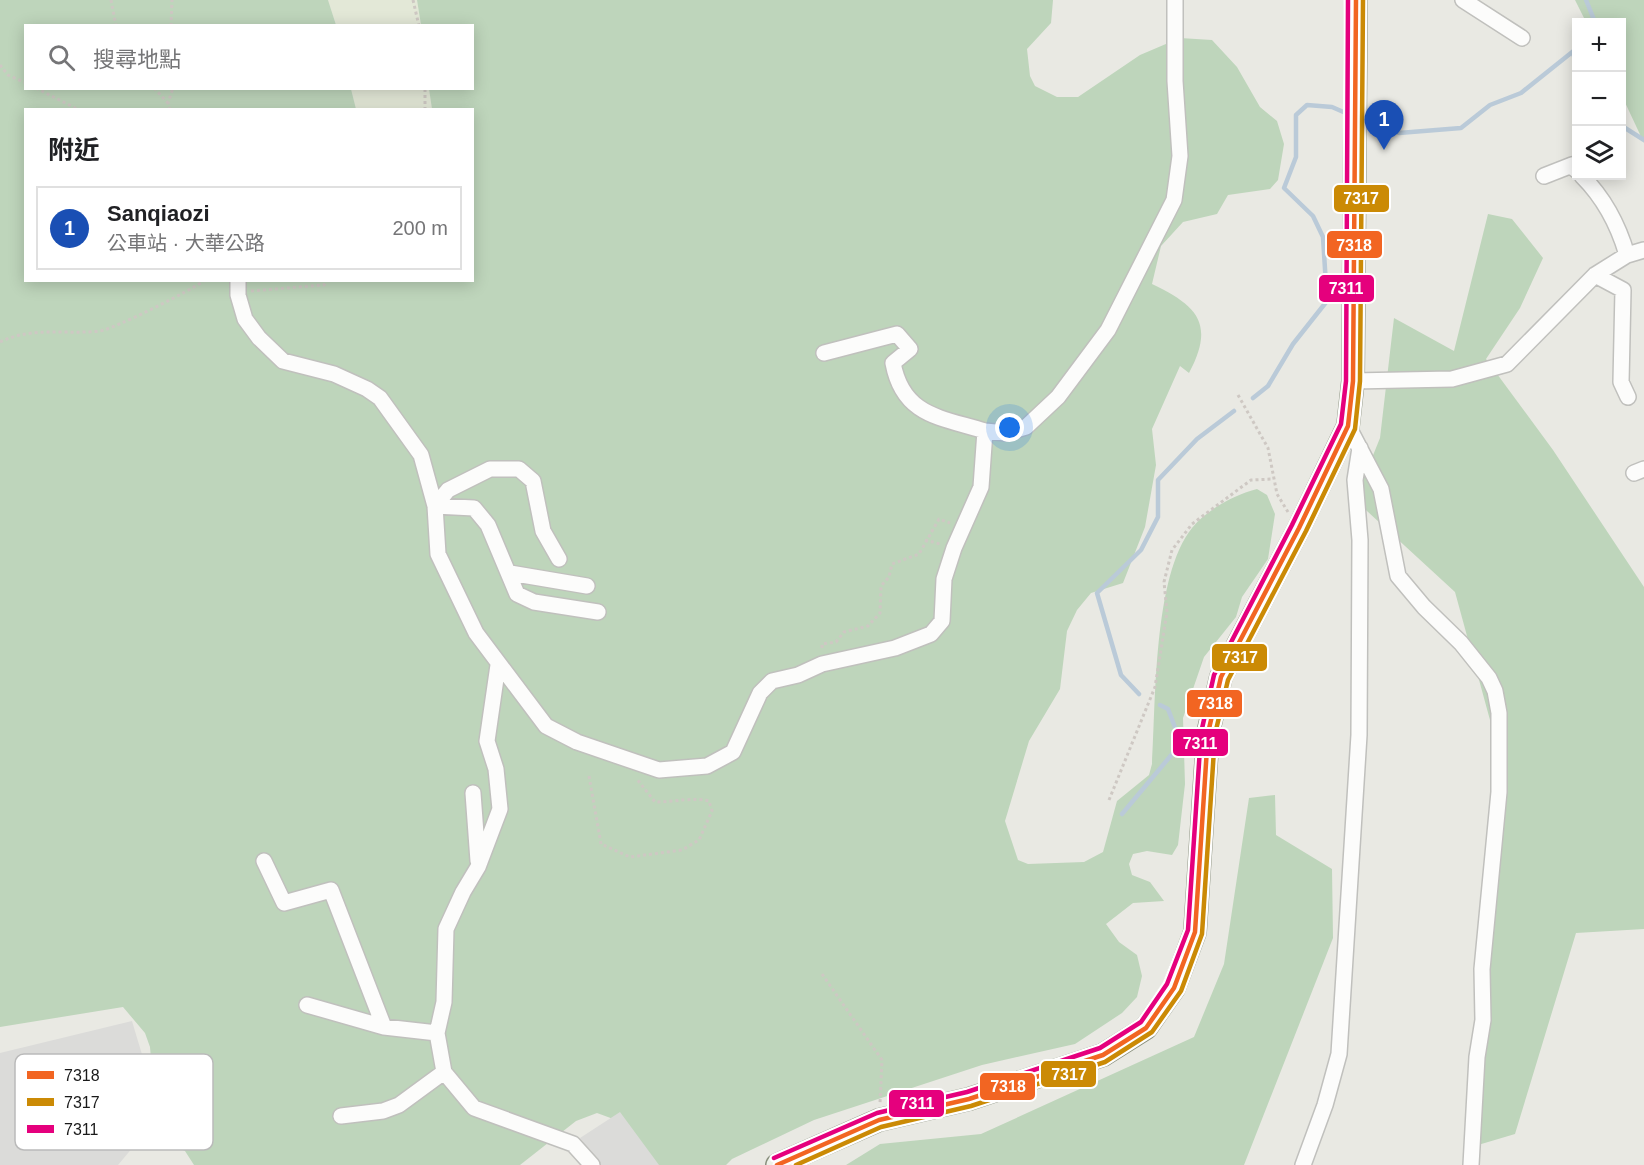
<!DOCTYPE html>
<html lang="zh-TW">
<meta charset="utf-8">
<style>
:root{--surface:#fff;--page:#f2f2f2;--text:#202124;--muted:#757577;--line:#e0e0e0;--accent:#626260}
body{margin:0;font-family:Arial,"Noto Sans TC",sans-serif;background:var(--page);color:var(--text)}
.controls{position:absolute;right:18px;top:18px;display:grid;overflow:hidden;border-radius:0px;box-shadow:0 3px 15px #0003}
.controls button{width:54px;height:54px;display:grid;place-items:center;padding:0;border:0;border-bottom:2px solid var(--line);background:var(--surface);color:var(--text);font:30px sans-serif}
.you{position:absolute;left:1010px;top:428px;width:21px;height:21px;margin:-15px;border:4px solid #fff;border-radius:50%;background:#1a73e8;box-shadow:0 0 0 9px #1a73e833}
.badge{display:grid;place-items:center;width:39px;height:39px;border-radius:50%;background:var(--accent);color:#fff;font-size:20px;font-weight:700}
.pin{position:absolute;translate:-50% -50px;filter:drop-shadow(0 2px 3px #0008)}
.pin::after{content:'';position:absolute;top:32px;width:21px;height:18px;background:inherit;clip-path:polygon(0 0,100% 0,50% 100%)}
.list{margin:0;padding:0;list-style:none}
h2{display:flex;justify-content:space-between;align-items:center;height:78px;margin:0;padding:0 24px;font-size:26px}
h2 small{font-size:20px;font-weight:400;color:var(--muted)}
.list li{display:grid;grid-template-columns:39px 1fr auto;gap:18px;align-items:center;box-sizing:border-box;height:84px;margin:0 12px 12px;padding:0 12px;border:2px solid var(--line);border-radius:0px}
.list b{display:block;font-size:22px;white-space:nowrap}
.list p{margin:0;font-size:20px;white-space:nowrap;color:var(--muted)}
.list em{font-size:20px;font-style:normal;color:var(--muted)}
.icon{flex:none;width:33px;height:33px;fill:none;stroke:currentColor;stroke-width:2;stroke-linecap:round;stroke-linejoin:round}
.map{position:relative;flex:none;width:1644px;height:1165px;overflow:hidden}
.search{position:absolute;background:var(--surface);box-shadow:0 3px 15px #0003;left:24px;top:24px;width:450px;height:66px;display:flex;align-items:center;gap:15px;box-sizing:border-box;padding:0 21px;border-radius:0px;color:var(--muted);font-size:22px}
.panel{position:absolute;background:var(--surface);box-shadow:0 3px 15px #0003;left:24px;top:108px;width:450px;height:174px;border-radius:0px}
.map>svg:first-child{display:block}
</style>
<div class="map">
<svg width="1644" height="1165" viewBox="0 0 1644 1165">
<rect width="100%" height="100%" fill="#e9e9e3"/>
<path fill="#e3e8d7" d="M328,0H417L421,25H336Z
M351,89H429L432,109H356Z"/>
<path fill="#bed5bb" d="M0,0H328L336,25L26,26V88L351,89L356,109L26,110V280H472V110L432,109L429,89L472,88V26L421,25L417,0H1053L1051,23L1027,49L1030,76L1035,86L1057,97H1078L1140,55L1180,38L1212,40L1237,67L1260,107L1277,121L1284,144L1278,180L1270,189L1228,195L1217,214L1183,222L1161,246L1152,284C1198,306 1215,324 1189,373L1180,366L1152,429L1156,465L1145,527L1123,583L1091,593L1077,610L1067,631L1060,689L1029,741L1005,821L1018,860L1028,864L1084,862L1103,852L1117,801L1149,775L1152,764C1156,703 1153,576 1192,528C1206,510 1236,494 1257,489L1267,495L1275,514L1268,559L1242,597L1236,617L1204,657L1183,718L1185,784L1178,845L1172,855L1147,851L1133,854L1129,864L1132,875L1150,882L1164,901L1133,903L1106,924L1119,942L1137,955L1142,976L1137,997L1122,1013L1075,1044L982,1065L814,1120L732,1159L726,1165H639L616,1120L597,1113L576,1121L520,1165H194L185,1151L158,1138L150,1047L145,1033L123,1007L0,1027Z
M1575,0H1644V143L1622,96V22H1586Z
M1488,214L1512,219L1543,258L1520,308L1486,359L1553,450L1644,587V929L1576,933L1515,1134L1478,1145L1488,938L1493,731L1455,592L1355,500L1380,438L1394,318L1454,351Z
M1275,795L1276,835L1332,869L1333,938L1244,1165H846L880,1144L981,1134L1194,1037L1224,964L1249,798Z"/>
<path fill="#dbdbd9" d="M132,1021L160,1115L118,1165H0V1053Z
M620,1112L659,1165H600L580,1138Z"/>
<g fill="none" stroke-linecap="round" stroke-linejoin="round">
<path stroke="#bacad8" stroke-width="4.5" d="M1586,0L1595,22
M1573,52L1576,65
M1362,119L1399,133L1461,128L1490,105L1521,93L1576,49
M1622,126L1644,140
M1253,398L1268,386L1293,344L1327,301L1323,237L1313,216L1284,188L1296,157V115L1307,105L1332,107L1348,114
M1139,694L1121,675L1097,593L1141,550L1158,517V480L1197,439L1234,411
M1122,814L1173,753L1178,735L1168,709L1160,705"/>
<g stroke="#c0c0bd" stroke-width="18">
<path id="street" d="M1463,0L1522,38
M1544,176L1572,165L1576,170
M1582,176C1604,198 1618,224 1627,255
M1595,275L1623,290L1621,382L1628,397
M238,280V295L245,319L259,338L283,361L334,374L367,389L380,398L421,455L435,506L438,554L476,633L546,726L577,742L659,770L707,766L733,752L760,693L772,681L798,675L822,664L895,648L931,634L942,621L944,579L954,548L981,487L985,431L1006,433L1026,427L1058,397L1108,330L1174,200L1180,156L1175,81V0
M824,353L897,334L910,349L893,363C903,416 940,417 985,431
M1353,381L1452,379L1507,364L1595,275L1627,255L1644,250
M1348,426L1381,489L1398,576L1424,607L1461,643L1489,678L1495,691L1499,713V792L1482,969L1483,1020L1477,1057L1471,1165
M1634,473L1644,469
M435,506L474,508L488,525L517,594L534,602L598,612
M435,506L448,490L490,469H519L533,481L543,531L559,559
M510,573L587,586
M498,665L487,741L496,769L500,809L478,867L463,892L446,929L444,1002L437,1033L444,1072L474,1108L573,1144L592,1165
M473,793L478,861
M264,861L284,903L331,890L384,1027L437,1033
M307,1005L384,1027
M341,1116L383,1111L399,1105L444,1072
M1303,1165L1325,1105L1339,1054L1359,735L1360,540L1355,480L1360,448"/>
</g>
<g stroke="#8a907e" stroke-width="24">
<path id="secondary" d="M777,1165L879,1120L969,1099L1103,1055L1146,1028L1174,988L1195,932L1208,733L1221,677L1299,528L1348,426L1353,381L1356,0"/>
</g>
<path stroke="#cec8c3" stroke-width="3" stroke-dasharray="3 3" stroke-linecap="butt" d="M111,0L116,26
M413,0L419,26
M171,26L172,0
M0,65L8,75L26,83
M36,88L79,110
M154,88L168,103
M170,110L168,103L173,88
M425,110V88
M251,291L324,285L327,280
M0,342C33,326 65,335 100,331C114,329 192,290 205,280
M1238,395L1268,448L1277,494L1288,512
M925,540L940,544
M822,648V644L836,642L844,632L868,626L880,613L881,586L889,577L892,564L919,554L939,519L950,523
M589,776L601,844L630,857L682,850L699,840L712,811L709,801C693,797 673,802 655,802L636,778
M1109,800L1155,687L1167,612L1164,582L1172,550L1192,524L1251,480L1273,479
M822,974L882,1060L880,1103"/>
<use href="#street" stroke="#fcfcfb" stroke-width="15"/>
<use href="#secondary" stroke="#eef1e9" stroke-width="21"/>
<g stroke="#fff" stroke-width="9">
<path id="bus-1" d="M777,1165L879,1120L969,1099L1103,1055L1146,1028L1174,988L1195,932L1208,733L1221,677L1299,528L1348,426L1353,381L1356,0"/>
</g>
<g stroke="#fff" stroke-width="9">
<path id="bus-2" d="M796,1165L881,1127L971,1106L1105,1062L1152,1032L1181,991L1202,934L1215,734L1228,680L1306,531L1355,429L1360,381L1363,0"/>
</g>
<g stroke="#fff" stroke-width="9">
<path id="bus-3" d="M774,1158L877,1113L967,1092L1100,1048L1141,1022L1167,984L1188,930L1201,733L1214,675L1292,525L1341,424L1346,381L1348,0"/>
</g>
<use href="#bus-1" stroke="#f26522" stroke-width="4.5"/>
<use href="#bus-2" stroke="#cb8a05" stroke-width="4.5"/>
<use href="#bus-3" stroke="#e5007d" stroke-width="4.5"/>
</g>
<rect x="15" y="1054" width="198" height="96" rx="9" fill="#fff" stroke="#bababa" stroke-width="1.5"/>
<rect x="27" y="1071" width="27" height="8" fill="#f26522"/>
<rect x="27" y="1098" width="27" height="8" fill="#cb8a05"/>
<rect x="27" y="1125" width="27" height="8" fill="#e5007d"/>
<g font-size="16" fill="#1a1a1a">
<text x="64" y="1081">7318</text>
<text x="64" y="1108">7317</text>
<text x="64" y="1135">7311</text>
</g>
<g stroke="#fff" stroke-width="2">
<rect x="1333" y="184" width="57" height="29" rx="6" fill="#cb8a05"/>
<rect x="1326" y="230" width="57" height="29" rx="6" fill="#f26522"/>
<rect x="1318" y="274" width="57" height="29" rx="6" fill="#e5007d"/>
<rect x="1211" y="643" width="57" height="29" rx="6" fill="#cb8a05"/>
<rect x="1186" y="689" width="57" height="29" rx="6" fill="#f26522"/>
<rect x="1172" y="728" width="57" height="29" rx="6" fill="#e5007d"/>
<rect x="1040" y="1060" width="57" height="28" rx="6" fill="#cb8a05"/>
<rect x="979" y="1072" width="57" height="29" rx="6" fill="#f26522"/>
<rect x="888" y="1089" width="57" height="29" rx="6" fill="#e5007d"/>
</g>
<g font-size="16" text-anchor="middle" font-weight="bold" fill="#fff">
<text x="1361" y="204">7317</text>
<text x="1354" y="251">7318</text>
<text x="1346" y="294">7311</text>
<text x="1240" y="663">7317</text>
<text x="1215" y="709">7318</text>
<text x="1200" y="749">7311</text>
<text x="1069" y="1080">7317</text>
<text x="1008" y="1092">7318</text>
<text x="917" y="1109">7311</text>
</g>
</svg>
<div class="controls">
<button>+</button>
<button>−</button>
<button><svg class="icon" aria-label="layers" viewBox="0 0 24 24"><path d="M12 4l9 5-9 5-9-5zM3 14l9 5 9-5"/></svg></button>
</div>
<div class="you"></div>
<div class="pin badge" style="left:1384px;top:150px;background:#1a4fb4">1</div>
<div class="search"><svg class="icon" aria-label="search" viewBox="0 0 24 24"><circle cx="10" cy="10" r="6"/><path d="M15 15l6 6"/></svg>搜尋地點</div>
<section class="panel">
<h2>附近<small></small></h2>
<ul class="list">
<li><span class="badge" style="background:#1a4fb4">1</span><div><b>Sanqiaozi</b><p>公車站 · 大華公路</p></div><em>200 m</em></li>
</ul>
</section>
</div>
